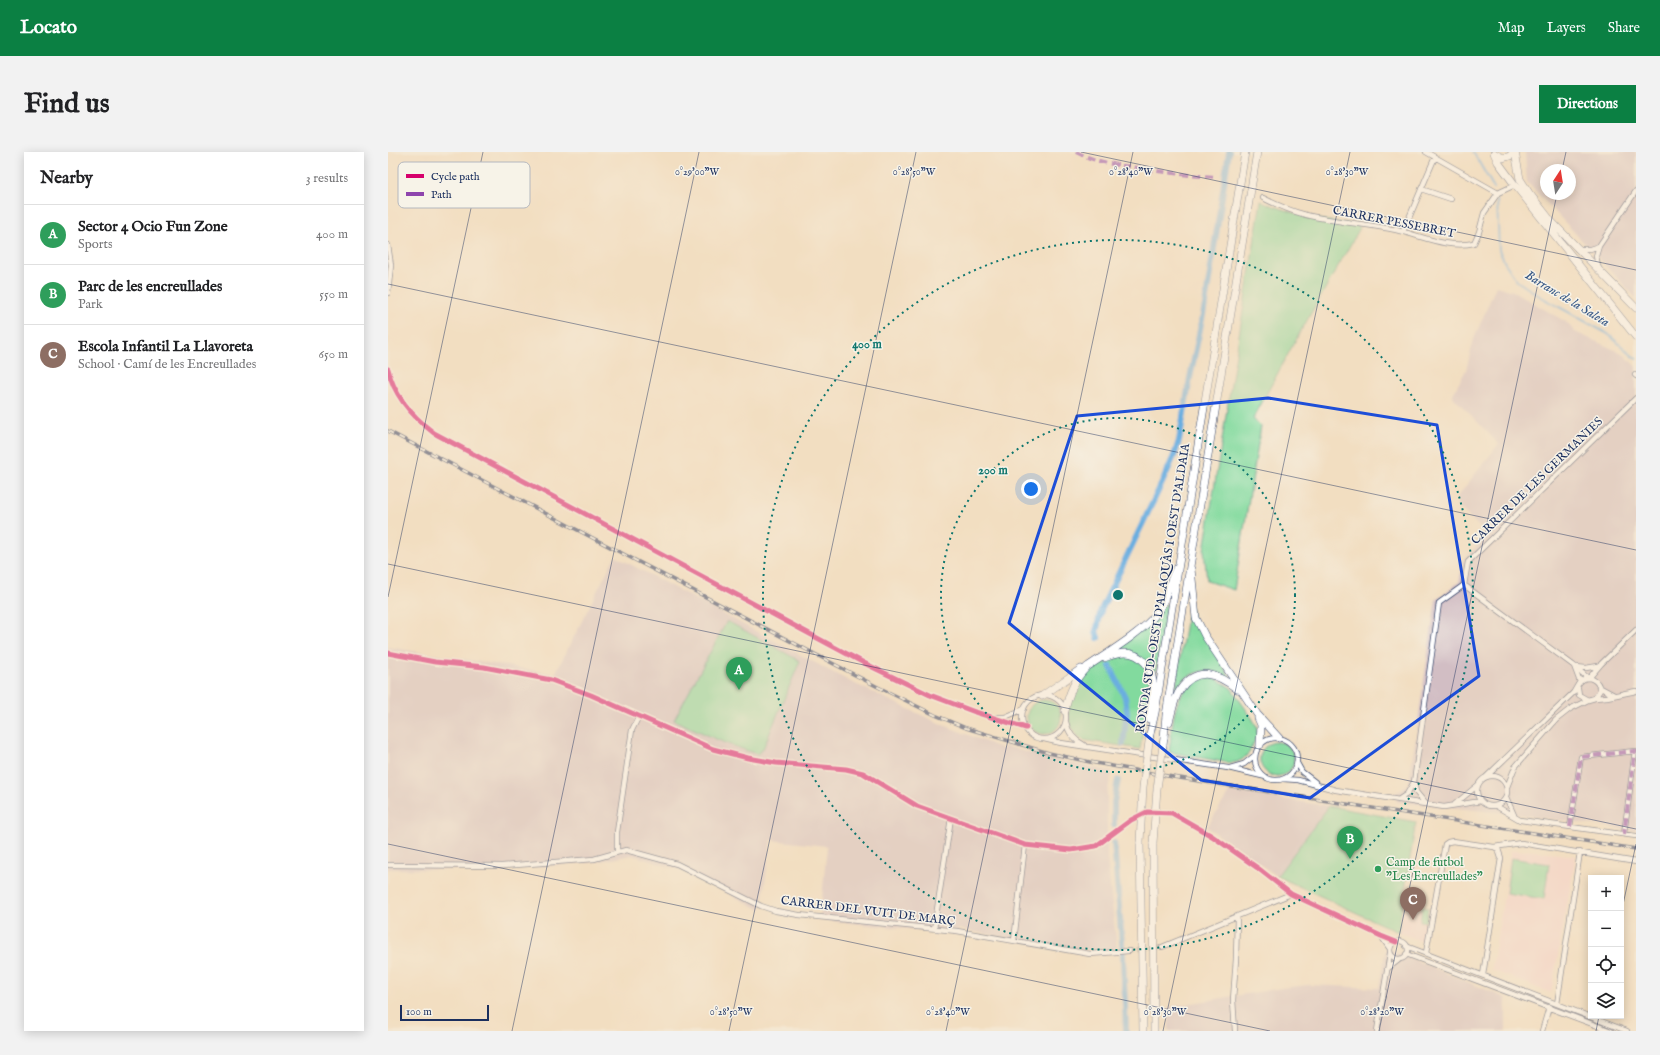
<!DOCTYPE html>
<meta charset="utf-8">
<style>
:root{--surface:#fff;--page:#f2f2f2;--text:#202124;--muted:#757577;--line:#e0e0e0;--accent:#0b8043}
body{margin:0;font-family:"IM FELL English",serif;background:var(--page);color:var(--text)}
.controls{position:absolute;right:12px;bottom:12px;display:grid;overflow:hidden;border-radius:0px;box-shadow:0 2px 10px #0003}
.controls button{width:36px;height:36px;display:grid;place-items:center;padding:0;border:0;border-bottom:1px solid var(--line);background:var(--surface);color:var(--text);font:20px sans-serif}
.compass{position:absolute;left:1152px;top:12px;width:36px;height:36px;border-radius:50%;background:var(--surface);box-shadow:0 2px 10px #0003;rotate:12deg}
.scale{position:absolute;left:12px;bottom:10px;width:89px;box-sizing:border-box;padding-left:4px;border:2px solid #1b2f5e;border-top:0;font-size:11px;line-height:14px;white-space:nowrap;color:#1b2f5e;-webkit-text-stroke:3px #f7f3e8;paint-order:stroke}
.you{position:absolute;left:643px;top:337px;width:14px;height:14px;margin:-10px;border:3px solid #fff;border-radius:50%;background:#1a73e8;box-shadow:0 0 0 6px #1a73e833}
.badge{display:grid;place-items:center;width:26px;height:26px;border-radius:50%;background:var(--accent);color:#fff;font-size:13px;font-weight:700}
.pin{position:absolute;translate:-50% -33px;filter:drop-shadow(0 1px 2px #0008)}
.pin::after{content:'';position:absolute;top:21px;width:14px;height:12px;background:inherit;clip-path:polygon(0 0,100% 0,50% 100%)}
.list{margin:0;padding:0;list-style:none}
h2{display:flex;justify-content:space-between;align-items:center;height:52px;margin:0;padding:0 16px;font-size:17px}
h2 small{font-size:13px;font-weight:400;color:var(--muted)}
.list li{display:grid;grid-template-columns:26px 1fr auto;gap:12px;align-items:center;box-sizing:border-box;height:60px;padding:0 16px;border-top:1px solid var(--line)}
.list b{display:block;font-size:15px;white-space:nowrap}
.list p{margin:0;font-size:13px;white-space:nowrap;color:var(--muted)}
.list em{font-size:13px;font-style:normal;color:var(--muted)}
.icon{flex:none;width:22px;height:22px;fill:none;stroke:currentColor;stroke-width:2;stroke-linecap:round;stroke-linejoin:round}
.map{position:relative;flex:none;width:1248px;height:879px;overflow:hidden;border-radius:0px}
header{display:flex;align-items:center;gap:24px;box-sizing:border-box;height:56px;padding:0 20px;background:var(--accent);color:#fff}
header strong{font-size:19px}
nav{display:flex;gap:22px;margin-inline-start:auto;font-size:14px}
.intro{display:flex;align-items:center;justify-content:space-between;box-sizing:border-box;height:96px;padding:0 24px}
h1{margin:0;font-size:28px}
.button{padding:10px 18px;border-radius:0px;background:var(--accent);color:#fff;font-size:14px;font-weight:700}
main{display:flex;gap:24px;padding:0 24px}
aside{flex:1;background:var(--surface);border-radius:0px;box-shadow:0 2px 10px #0003}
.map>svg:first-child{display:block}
</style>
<header>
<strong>Locato</strong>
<nav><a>Map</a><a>Layers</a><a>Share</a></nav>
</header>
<div class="intro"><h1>Find us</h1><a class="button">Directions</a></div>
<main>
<aside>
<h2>Nearby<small>3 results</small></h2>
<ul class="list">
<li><span class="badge" style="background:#2e9e5b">A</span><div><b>Sector 4 Ocio Fun Zone</b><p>Sports</p></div><em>400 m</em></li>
<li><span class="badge" style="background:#2e9e5b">B</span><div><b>Parc de les encreullades</b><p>Park</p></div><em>550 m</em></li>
<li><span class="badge" style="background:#8d6e63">C</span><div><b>Escola Infantil La Llavoreta</b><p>School · Camí de les Encreullades</p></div><em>650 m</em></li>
</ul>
</aside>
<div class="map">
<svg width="1248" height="879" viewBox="0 0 1248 879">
<rect width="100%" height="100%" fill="#f7f3e8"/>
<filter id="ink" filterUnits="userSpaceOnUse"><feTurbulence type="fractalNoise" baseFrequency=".025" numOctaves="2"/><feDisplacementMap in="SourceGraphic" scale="8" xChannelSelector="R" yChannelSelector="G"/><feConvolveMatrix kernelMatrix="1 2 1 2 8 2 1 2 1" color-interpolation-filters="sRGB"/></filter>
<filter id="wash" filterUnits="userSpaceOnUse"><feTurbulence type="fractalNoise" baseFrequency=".012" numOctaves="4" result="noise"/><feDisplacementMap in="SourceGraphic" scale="16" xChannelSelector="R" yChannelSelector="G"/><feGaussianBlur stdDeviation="0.9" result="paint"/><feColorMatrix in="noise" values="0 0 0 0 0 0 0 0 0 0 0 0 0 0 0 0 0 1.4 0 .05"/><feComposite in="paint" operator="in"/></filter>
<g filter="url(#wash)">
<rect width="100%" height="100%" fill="#f2dec1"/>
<path fill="#f7d0ce" d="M1123,699H1142L1188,704L1163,841L1104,818Z
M1014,751L1041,756L1035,790L1010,780Z"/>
<path fill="#d2bec4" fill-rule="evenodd" d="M1137,0H1248V146L1139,30ZM1158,18H1182V42H1158Z
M1108,134L1125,139L1178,170L1187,180L1236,202L1248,215V679L1136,663L1009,650L1006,641L1014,638L1021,630L1048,448L1071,430L1074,416L1071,412L1100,383L1069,353V345L1111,292L1064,244L1078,218L1086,187Z
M227,404L463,530L546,569L615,597L617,594L656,605L724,620L719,641V706L729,797L689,798L570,777L569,782L432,768L439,694L383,688L373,758L296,719L244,703L208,710L108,718L0,717V495L167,522Z
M842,639L941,654L889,724L819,675Z
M998,796L1118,846V879H781V855L894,836L920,833L991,836Z"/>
<path fill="#82da9e" stroke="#4e847e" d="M873,49C908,63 931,69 969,72L972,76L906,191L865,267L873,274L846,438L819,429L816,398Z
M801,451L806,467L842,525L840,526C821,513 798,519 787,539Z
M778,452H779L767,522L762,512L728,499Z
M339,469L412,509L375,597L369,602L337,591L286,568Z
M736,504C768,510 762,535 758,560C756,572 754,585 752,597L695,588C675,577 679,545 690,529C697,519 724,505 736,504Z
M812,526H827L843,536L864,566L869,575V584L861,601L855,607L849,610L842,611L781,600C785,574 784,538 812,526Z
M639 565a17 17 0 1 1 34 0a17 17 0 1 1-34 0Z
M872 607a17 17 0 1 1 34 0a17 17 0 1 1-34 0Z
M941,654L1028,670L1010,780L889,724Z
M1123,706L1161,712L1156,747L1118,741Z
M1034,755L1040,756L1038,770L1032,769Z"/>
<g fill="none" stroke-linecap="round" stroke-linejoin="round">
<path stroke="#6baee0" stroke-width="2" d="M1085,0L1106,36
M1109,48L1111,98L1117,111L1129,129L1153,145L1220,182L1248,207"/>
<path stroke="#6baee0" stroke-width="6" d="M710,486L708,480L713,458L774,331L786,304L791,289L802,226L817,153L841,0
M722,514L737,545L739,560L735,592
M726,673V650L730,628
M726,691L735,804L738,879"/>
</g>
</g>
<g filter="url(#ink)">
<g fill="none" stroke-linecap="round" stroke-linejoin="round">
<path stroke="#c7bbad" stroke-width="4.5" stroke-dasharray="4.5 2" stroke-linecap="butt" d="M741,799L774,795"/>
<g stroke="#3b496d" stroke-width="6">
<path id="street" d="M1038,0L1110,41
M1033,37L1063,47
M875,46C889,53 903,59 918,63C947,70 979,72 1008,78C1034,84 1060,97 1086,91L1091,80L1096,61L1110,41L1127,33
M1015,80L1047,5
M0,93L3,113L0,141
M1189,97H1202L1211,94
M1211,118L1208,104L1211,94L1248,39
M0,217C6,244 25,265 46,281L476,511L542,543L587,560L638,576
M1247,223L1248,224
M1076,433L1080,410L1248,246
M1076,433L1185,513L1200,526
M0,501L47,510L96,515L163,528L203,543L325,597L360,606L388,611L458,617L475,621L529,654L637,693L683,698L708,694L743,668L759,660L784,661L824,684L871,717L903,742L993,784L1008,790
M1186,514L1192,530
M1188,515L1198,516L1210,514
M1201,526L1213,512L1248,478
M1211,535L1226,543
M634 565a22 22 0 1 1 44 0a22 22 0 1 1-44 0Z
M1207,546L1219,545L1248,539
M609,565H617L636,557
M678,570C680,581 686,588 696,593
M867 607a21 21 0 1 1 42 0a21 21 0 1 1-42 0Z
M656,587L673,591L840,616L878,625
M909,611L914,620L927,630
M842,616L856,612L867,603
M1089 639a15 15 0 1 1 30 0a15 15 0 1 1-30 0Z
M1098,625L1185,541C1188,537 1189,533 1192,530C1200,521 1211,529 1212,538L1207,546L1200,548L1191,543L1190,536
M895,627L910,628L948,638L1056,655L1093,649
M1026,630L1028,640L1037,651
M1119,635L1127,615L1168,568L1182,557L1200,548
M1118,645L1126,663
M1010,648L1019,642L1026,630L1051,451L1076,433
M1067,652L1090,633
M1108,654L1132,668L1248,684
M1182,675L1193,605L1247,599L1236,682
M1106,695L1133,691L1248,710
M229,700V680L244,578L251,564
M0,713L114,714L206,707L238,698L289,712L373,754L388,759L411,763L569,779L702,802L741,799
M546,777L563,666
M993,784L1002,797
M626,789L637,693
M1002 798a9 9 0 1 1 18 0a9 9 0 1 1-18 0Z
M1018,794L1239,879
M774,795L903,742
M1038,801L1057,692L1060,690L1065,689L1106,695L1110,697L1113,706L1095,823
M1018,802L1223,879
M999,817L1012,807
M1169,852L1192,700
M847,879L845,848L848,807L849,765
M989,879L1002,801
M1154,879L1161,855"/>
</g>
<g stroke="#3b496d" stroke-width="8">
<path id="secondary" d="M1127,0L1132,27L1141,41L1163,69L1248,156
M1106,1L1110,10L1127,33L1248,185
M1107,2L1115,6L1122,4L1125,0
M803,417L808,466L817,484L869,562L891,586
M716,506C722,504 730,501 737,501C754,501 765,517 765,533C766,544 763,556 761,567
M654,544L693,517
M677,559C681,541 686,528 699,515C718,502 756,479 768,462C779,449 780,431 788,417
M870,566L873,573L872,593
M781,570C784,560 786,546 792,538C809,513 830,522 849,537
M762,582L767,561L857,0
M776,586L778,563L869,0
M752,690L755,879
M765,691L766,879"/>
</g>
<use href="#street" stroke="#fff" stroke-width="4.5"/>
<use href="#secondary" stroke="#fff" stroke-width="7"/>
<g stroke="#1b2f5e" stroke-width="3.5">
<path id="rail" d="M0,279L488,534L547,563L578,576L661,601L702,610L785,625L1248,697"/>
</g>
<use href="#rail" stroke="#f7f3e8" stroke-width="2" stroke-dasharray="6" stroke-linecap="butt"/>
<g stroke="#3b496d" stroke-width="8" stroke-linecap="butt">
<path id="secondary-bridge" d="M752,690L755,635L762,582
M765,691L769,637L776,586"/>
</g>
<use href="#secondary-bridge" stroke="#fff" stroke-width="7"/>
<path stroke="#8e44ad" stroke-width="4" stroke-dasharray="8 4" stroke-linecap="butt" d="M688,0C707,10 728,13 750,16C776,20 802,24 829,25
M1182,675L1193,605L1247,599L1236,682"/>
<g stroke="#f7f3e8" stroke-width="8">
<path id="cycleway" d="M0,217C6,244 25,265 46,281L476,511L542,543L587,560L638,576
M0,501L47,510L96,515L163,528L203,543L325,597L360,606L388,611L458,617L475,621L529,654L637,693L683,698L708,694L743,668L759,660L784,661L824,684L871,717L903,742L993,784L1008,790"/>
</g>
<use href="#cycleway" stroke="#d6006c" stroke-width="5"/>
</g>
</g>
<path d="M0 0H1248V879H0ZM880,246L1049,273L1091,524L922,646L813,628L621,471L689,264Z" fill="#f2dec1" fill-opacity=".55" fill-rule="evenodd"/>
<path fill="none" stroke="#1d4ed8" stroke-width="3" stroke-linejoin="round" d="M880,246L1049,273L1091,524L922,646L813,628L621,471L689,264Z"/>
<path fill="none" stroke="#1b2f5e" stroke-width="1" stroke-opacity="0.45" d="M693,0L1248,118M1174,18L1178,0M0,132L1248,398M0,412L1248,677M0,445L95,0M0,692L882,879M1233,762L1248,692M124,879L311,0M341,879L528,0M558,879L745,0M775,879L962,0M991,879L1169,42M1208,879L1211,864"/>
<g fill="none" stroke="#0f766e" stroke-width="2" stroke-dasharray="2 4">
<circle cx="730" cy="443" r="177"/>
<circle cx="730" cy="443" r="355"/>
</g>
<circle fill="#2e9e5b" stroke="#f7f3e8" stroke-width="1.5" cx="990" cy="717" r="4"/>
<g text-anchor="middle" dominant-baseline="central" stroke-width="3" stroke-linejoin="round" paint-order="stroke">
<g font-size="12" fill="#1b2f5e" stroke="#f7f3e8">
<text transform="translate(1006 70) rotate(11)">CARRER PESSEBRET</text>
<text transform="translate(1149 329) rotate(-44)">CARRER DE LES GERMANIES</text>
<text transform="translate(775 436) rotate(-81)">RONDA SUD-OEST D'ALAQUÀS I OEST D'ALDAIA</text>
<text transform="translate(480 759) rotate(7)">CARRER DEL VUIT DE MARÇ</text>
</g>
<g font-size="12" fill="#27864d" stroke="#f7f3e8" text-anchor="start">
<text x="998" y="710">Camp de futbol<tspan x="998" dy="14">"Les Encreullades"</tspan></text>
</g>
<g font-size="13" font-style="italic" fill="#335585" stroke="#f7f3e8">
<text transform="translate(1179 147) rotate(31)">Barranc de la Saleta</text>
</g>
</g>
<rect x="10" y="10" width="132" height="46" rx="6" fill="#f7f3e8" stroke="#b5b8bf" stroke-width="1"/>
<rect x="18" y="22" width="18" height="4" fill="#d6006c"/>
<rect x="18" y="40" width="18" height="4" fill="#8e44ad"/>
<g font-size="11" fill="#1b2f5e">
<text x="43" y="28">Cycle path</text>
<text x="43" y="46">Path</text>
</g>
<g font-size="10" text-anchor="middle" fill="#1b2f5e" stroke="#f7f3e8" stroke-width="3" stroke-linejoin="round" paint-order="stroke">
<text x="309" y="23">0°29'00"W</text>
<text x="526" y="23">0°28'50"W</text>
<text x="743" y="23">0°28'40"W</text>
<text x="959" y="23">0°28'30"W</text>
<text x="343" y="863">0°28'50"W</text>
<text x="560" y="863">0°28'40"W</text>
<text x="777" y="863">0°28'30"W</text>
<text x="994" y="863">0°28'20"W</text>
</g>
<circle cx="730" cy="443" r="6" fill="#0f766e" stroke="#f7f3e8" stroke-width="2"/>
<g font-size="12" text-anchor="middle" font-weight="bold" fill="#0f766e" stroke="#f7f3e8" stroke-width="3" stroke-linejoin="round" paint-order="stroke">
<text x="479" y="196">400 m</text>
<text x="605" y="322">200 m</text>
</g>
</svg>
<div class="controls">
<button>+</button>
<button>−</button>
<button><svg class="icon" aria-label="locate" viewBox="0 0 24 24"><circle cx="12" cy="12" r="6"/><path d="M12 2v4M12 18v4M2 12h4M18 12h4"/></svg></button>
<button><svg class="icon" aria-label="layers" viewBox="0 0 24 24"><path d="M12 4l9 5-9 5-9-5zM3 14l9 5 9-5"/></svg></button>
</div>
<svg class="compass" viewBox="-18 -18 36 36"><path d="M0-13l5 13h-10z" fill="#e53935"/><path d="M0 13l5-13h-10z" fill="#757577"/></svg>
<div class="scale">100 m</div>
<div class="you"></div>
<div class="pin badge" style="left:351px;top:538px;background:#2e9e5b">A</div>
<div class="pin badge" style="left:962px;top:707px;background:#2e9e5b">B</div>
<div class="pin badge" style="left:1025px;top:768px;background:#8d6e63">C</div>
</div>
</main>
